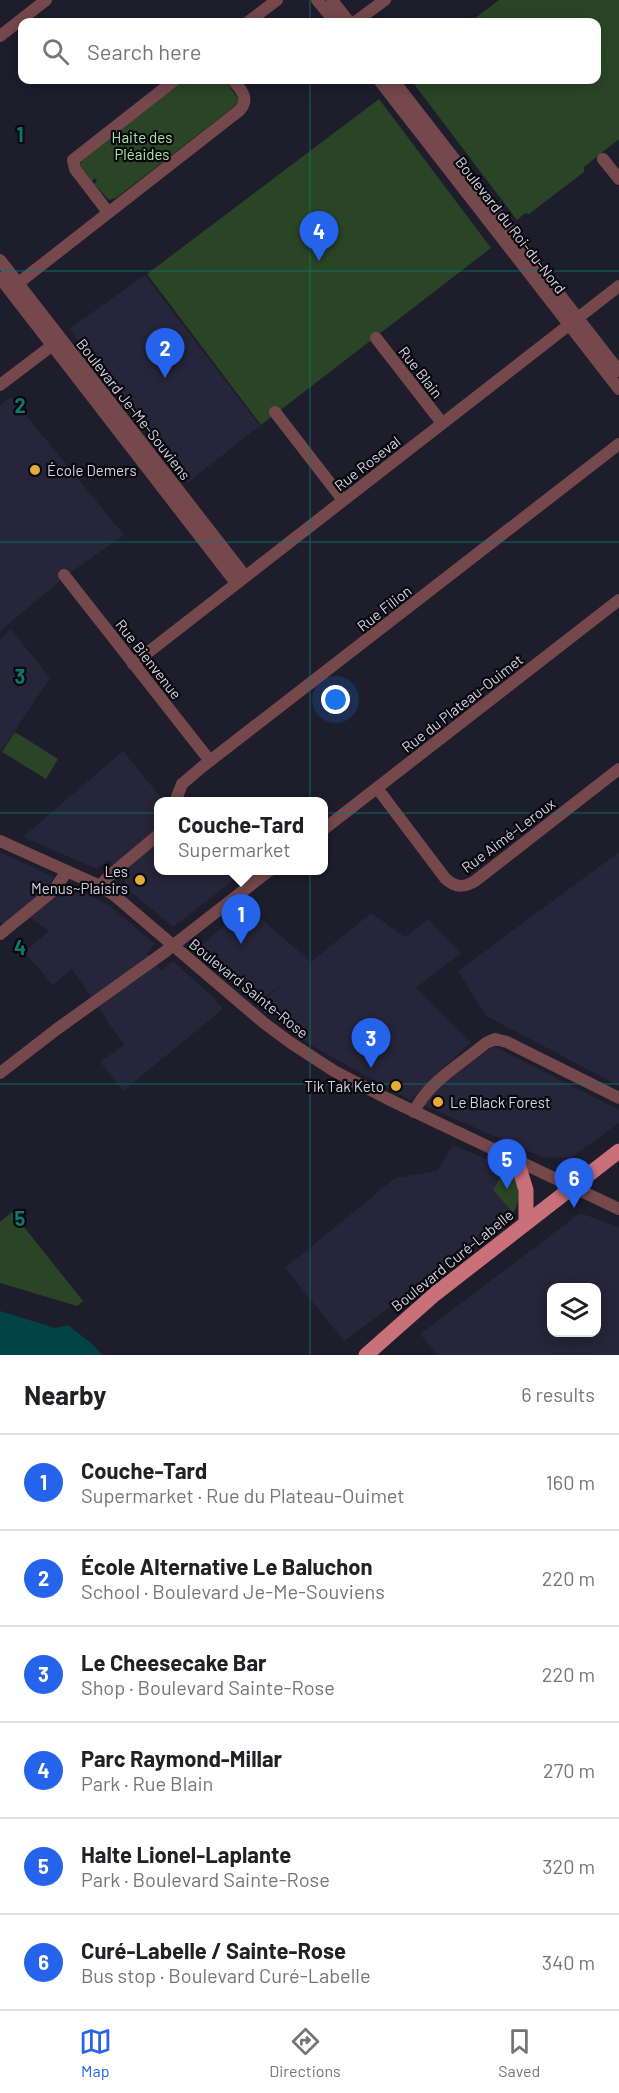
<!DOCTYPE html>
<meta charset="utf-8">
<style>
:root{--surface:#fff;--page:#f6f6f6;--text:#202124;--muted:#757577;--line:#e0e0e0;--accent:#2563eb}
body{margin:0;font-family:Barlow,sans-serif;background:var(--page);color:var(--text)}
.controls{position:absolute;right:18px;bottom:18px;display:grid;overflow:hidden;border-radius:12px;box-shadow:0 3px 15px #0003}
.controls button{width:54px;height:54px;display:grid;place-items:center;padding:0;border:0;border-bottom:2px solid var(--line);background:var(--surface);color:var(--text);font:30px sans-serif}
.you{position:absolute;left:336px;top:700px;width:21px;height:21px;margin:-15px;border:4px solid #fff;border-radius:50%;background:#1a73e8;box-shadow:0 0 0 9px #1a73e833}
.badge{display:grid;place-items:center;width:39px;height:39px;border-radius:50%;background:var(--accent);color:#fff;font-size:20px;font-weight:700}
.pin{position:absolute;translate:-50% -50px;filter:drop-shadow(0 2px 3px #0008)}
.pin::after{content:'';position:absolute;top:32px;width:21px;height:18px;background:inherit;clip-path:polygon(0 0,100% 0,50% 100%)}
.popup{position:absolute;left:154px;top:797px;width:174px;height:78px;box-sizing:border-box;display:grid;place-content:center;border-radius:12px;background:var(--surface);filter:drop-shadow(0 2px 4px #0005);font-size:20px;white-space:nowrap;color:var(--muted)}
.popup b{font-size:22px;color:var(--text)}
.popup::after{content:'';position:absolute;left:50%;top:100%;margin-left:-12px;border:12px solid transparent;border-top-color:var(--surface)}
.list{margin:0;padding:0;list-style:none}
h2{display:flex;justify-content:space-between;align-items:center;height:78px;margin:0;padding:0 24px;font-size:26px}
h2 small{font-size:20px;font-weight:400;color:var(--muted)}
.list li{display:grid;grid-template-columns:39px 1fr auto;gap:18px;align-items:center;box-sizing:border-box;height:96px;padding:0 24px;border-top:2px solid var(--line)}
.list b{display:block;font-size:22px;white-space:nowrap}
.list p{margin:0;font-size:20px;white-space:nowrap;color:var(--muted)}
.list em{font-size:20px;font-style:normal;color:var(--muted)}
.icon{flex:none;width:33px;height:33px;fill:none;stroke:currentColor;stroke-width:2;stroke-linecap:round;stroke-linejoin:round}
.map{position:relative;flex:none;width:619px;height:1355px;overflow:hidden}
.search{position:absolute;background:var(--surface);box-shadow:0 3px 15px #0003;left:18px;right:18px;top:18px;height:66px;display:flex;align-items:center;gap:15px;box-sizing:border-box;padding:0 21px;border-radius:12px;color:var(--muted);font-size:22px}
.sheet{height:654px;background:var(--surface)}
nav{display:flex;justify-content:space-around;align-items:center;box-sizing:border-box;height:84px;border-top:2px solid var(--line);background:var(--surface);font-size:16px;color:var(--muted)}
nav a{display:grid;justify-items:center;gap:3px}
nav .on{color:var(--accent)}
.map>svg:first-child{display:block}
</style>
<div class="map">
<svg width="619" height="1355" viewBox="0 0 619 1355">
<rect width="100%" height="100%" fill="#1d1d2c"/>
<path fill="#262539" fill-rule="evenodd" d="M145,275L260,426L187,483L69,329Z
M11,397L124,535L70,573L0,631V405Z
M11,629L50,678L0,753V639Z
M123,751L164,801L158,802V870H242L244,872L173,927L124,886L125,877L108,860L97,869L23,837Z
M0,852L54,877L46,893L53,899L71,886L110,906L155,944L147,953L161,970L173,961L214,998L223,1009L123,1091L100,1062L124,1045L72,969L53,985L24,952L49,931L21,911L4,924L0,922Z
M619,852V1086L486,1016L458,971Z
M247,906L311,962L371,913L405,937L428,919L461,953L416,988L471,1042L410,1100L314,1047L296,1035L265,999L288,980L257,1003L196,950Z
M494,1046L619,1110V1123L572,1157L544,1158L423,1105L435,1088Z
M453,1145L506,1167L493,1190L511,1211L411,1292L344,1341L285,1268L395,1178L437,1171Z
M580,1213L619,1227V1355H437L420,1334ZM552,1288H596V1332H552Z"/>
<path fill="#2a4526" d="M499,0H619V139L584,167V172L529,214L525,213L517,220L411,80H596V22H470Z
M185,80H225L239,100L236,105L116,198L109,200L94,184L97,181L95,178L92,181L80,165L81,161Z
M379,99L491,248L261,425L147,274Z
M15,732L58,759L46,779L2,752Z
M506,1167C520,1181 523,1197 513,1213L493,1190Z
M12,1212L83,1301L77,1306L0,1283V1222Z"/>
<path fill="#004448" d="M0,1311L55,1328L68,1325L92,1344L102,1355H0Z"/>
<g fill="none" stroke-linecap="round" stroke-linejoin="round">
<path stroke="#75484c" stroke-width="12" d="M317,0L335,22
M332,0L349,22
M248,22L277,0
M355,22L385,0
M0,36L46,0
M379,80L619,389
M393,80L619,371
M603,159L619,179
M108,212L75,169L73,160L175,80
M0,260L245,576
M0,278L236,583
M12,288L240,110C250,98 241,90 233,80
M376,338L442,423
M0,385L58,341
M275,412L343,500
M64,575L210,761
M133,664L619,286
M377,788L445,878C455,888 464,888 475,881L619,769
M175,802L182,784L202,767L619,444
M324,829L619,600
M0,841L100,886L114,895L264,1023L291,1043L334,1071L388,1099L619,1209
M100,886L109,876L158,835
M0,934L54,890L67,871
M0,1073L57,1029L166,951L270,870
M414,1112C428,1082 461,1064 486,1043L495,1039L507,1042L619,1098"/>
<path stroke="#ca7079" stroke-width="15" d="M517,1161L526,1190V1223
M366,1355L435,1294L619,1151"/>
</g>
<path fill="none" stroke="#0f766e" stroke-width="1.5" stroke-opacity="0.55" d="M310,0V22M310,80V1355M0,271H619M0,542H619M0,813H619M0,1084H619"/>
<g fill="#e6ac36" stroke="#08080e" stroke-width="2">
<circle cx="35" cy="470" r="6"/>
<circle cx="140" cy="880" r="6"/>
<circle cx="396" cy="1086" r="6"/>
<circle cx="438" cy="1102" r="6"/>
</g>
<g text-anchor="middle" dominant-baseline="central" stroke-width="4.5" stroke-linejoin="round" paint-order="stroke">
<g font-size="15" fill="#ade6a5" stroke="#08080e">
<text x="142" y="137">Haite des<tspan x="142" dy="17">Pléaides</tspan></text>
</g>
<g font-size="15" fill="#d3d3de" stroke="#08080e">
<text transform="translate(511 225) rotate(52)">Boulevard du Roi-du-Nord</text>
<text transform="translate(421 372) rotate(52)">Rue Blain</text>
<text transform="translate(134 409) rotate(52)">Boulevard Je-Me-Souviens</text>
<text transform="translate(367 463) rotate(-38)">Rue Roseval</text>
<text transform="translate(384 608) rotate(-38)">Rue Filion</text>
<text transform="translate(149 659) rotate(52)">Rue Bienvenue</text>
<text transform="translate(462 703) rotate(-38)">Rue du Plateau-Ouimet</text>
<text transform="translate(508 835) rotate(-37)">Rue Aimé-Leroux</text>
<text transform="translate(249 988) rotate(39)">Boulevard Sainte-Rose</text>
<text transform="translate(452 1260) rotate(-39)">Boulevard Curé-Labelle</text>
</g>
<g font-size="15" fill="#d3d3de" stroke="#08080e" text-anchor="start">
<text x="47" y="470">École Demers</text>
<text x="128" y="871" text-anchor="end">Les<tspan x="128" dy="17">Menus~Plaisirs</tspan></text>
<text x="384" y="1086" text-anchor="end">Tik Tak Keto</text>
<text x="450" y="1102">Le Black Forest</text>
</g>
</g>
<g font-size="20" text-anchor="middle" font-weight="bold" fill="#0f766e" stroke="#08080e" stroke-width="4.5" stroke-linejoin="round" paint-order="stroke">
<text x="20" y="142">1</text>
<text x="20" y="413">2</text>
<text x="20" y="684">3</text>
<text x="20" y="955">4</text>
<text x="20" y="1226">5</text>
</g>
</svg>
<div class="controls">
<button><svg class="icon" aria-label="layers" viewBox="0 0 24 24"><path d="M12 4l9 5-9 5-9-5zM3 14l9 5 9-5"/></svg></button>
</div>
<div class="you"></div>
<div class="pin badge" style="left:241px;top:944px">1</div>
<div class="popup"><b>Couche-Tard</b>Supermarket</div>
<div class="pin badge" style="left:165px;top:378px">2</div>
<div class="pin badge" style="left:371px;top:1068px">3</div>
<div class="pin badge" style="left:319px;top:261px">4</div>
<div class="pin badge" style="left:507px;top:1189px">5</div>
<div class="pin badge" style="left:574px;top:1208px">6</div>
<div class="search"><svg class="icon" aria-label="search" viewBox="0 0 24 24"><circle cx="10" cy="10" r="6"/><path d="M15 15l6 6"/></svg>Search here</div>
</div>
<section class="sheet">
<h2>Nearby<small>6 results</small></h2>
<ul class="list">
<li><span class="badge">1</span><div><b>Couche-Tard</b><p>Supermarket · Rue du Plateau-Ouimet</p></div><em>160 m</em></li>
<li><span class="badge">2</span><div><b>École Alternative Le Baluchon</b><p>School · Boulevard Je-Me-Souviens</p></div><em>220 m</em></li>
<li><span class="badge">3</span><div><b>Le Cheesecake Bar</b><p>Shop · Boulevard Sainte-Rose</p></div><em>220 m</em></li>
<li><span class="badge">4</span><div><b>Parc Raymond-Millar</b><p>Park · Rue Blain</p></div><em>270 m</em></li>
<li><span class="badge">5</span><div><b>Halte Lionel-Laplante</b><p>Park · Boulevard Sainte-Rose</p></div><em>320 m</em></li>
<li><span class="badge">6</span><div><b>Curé-Labelle / Sainte-Rose</b><p>Bus stop · Boulevard Curé-Labelle</p></div><em>340 m</em></li>
</ul>
</section>
<nav>
<a class="on"><svg class="icon" aria-label="map" viewBox="0 0 24 24"><path d="M3 6l6-2 6 2 6-2v14l-6 2-6-2-6 2zM9 4v14M15 6v14"/></svg>Map</a>
<a><svg class="icon" aria-label="directions" viewBox="0 0 24 24"><path d="M12 3l9 9-9 9-9-9zM9 14v-3h6M13 9l2 2-2 2"/></svg>Directions</a>
<a><svg class="icon" aria-label="saved" viewBox="0 0 24 24"><path d="M7 4h10v16l-5-4-5 4z"/></svg>Saved</a>
</nav>
